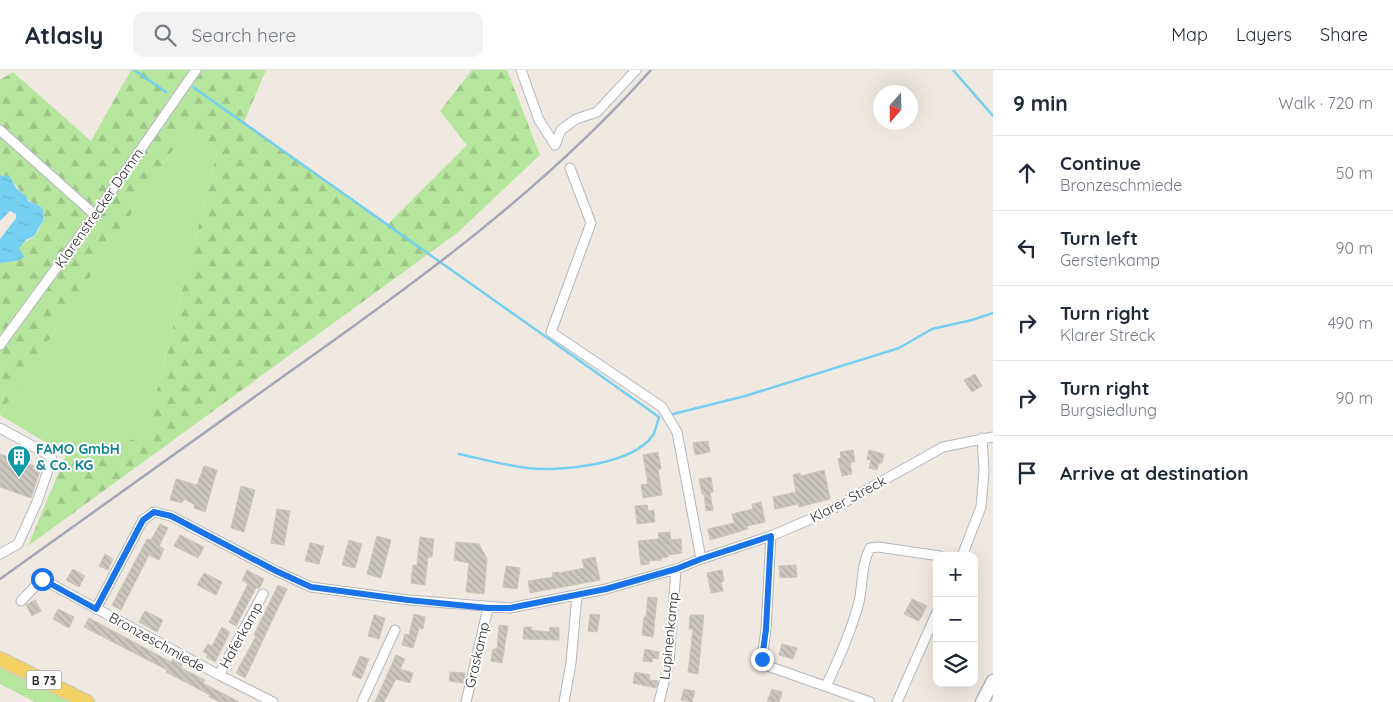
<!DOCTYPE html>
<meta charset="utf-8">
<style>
:root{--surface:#fff;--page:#f2f2f3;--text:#1f2937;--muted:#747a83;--line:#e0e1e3}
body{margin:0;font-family:Quicksand,sans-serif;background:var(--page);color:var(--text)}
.controls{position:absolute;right:15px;bottom:15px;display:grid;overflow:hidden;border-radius:10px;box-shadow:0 5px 20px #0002}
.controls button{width:45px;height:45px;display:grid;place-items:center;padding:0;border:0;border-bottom:1px solid var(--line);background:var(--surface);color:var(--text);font:25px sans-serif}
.compass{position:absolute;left:873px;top:15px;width:45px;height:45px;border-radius:50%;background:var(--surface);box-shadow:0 5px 20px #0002;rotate:200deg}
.stop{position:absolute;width:15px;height:15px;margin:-11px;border:4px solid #1a73e8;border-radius:50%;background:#fff}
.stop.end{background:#1a73e8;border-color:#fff;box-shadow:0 1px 5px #0008}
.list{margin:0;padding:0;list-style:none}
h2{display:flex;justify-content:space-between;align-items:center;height:65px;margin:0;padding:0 20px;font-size:21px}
h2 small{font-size:16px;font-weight:400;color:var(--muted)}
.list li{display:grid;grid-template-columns:32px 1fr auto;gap:15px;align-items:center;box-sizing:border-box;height:75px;padding:0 20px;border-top:1px solid var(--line)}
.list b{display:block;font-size:19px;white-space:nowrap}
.list p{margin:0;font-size:16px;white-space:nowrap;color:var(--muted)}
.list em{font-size:16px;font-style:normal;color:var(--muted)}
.icon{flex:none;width:28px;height:28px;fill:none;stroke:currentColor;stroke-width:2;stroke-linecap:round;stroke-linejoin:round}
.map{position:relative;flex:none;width:993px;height:632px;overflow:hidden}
header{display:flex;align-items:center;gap:30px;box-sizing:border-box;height:70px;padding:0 25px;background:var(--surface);border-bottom:1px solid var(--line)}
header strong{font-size:24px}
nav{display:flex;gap:28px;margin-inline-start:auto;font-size:18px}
.search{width:350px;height:45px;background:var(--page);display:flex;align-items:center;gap:12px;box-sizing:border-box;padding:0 18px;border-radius:10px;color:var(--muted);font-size:19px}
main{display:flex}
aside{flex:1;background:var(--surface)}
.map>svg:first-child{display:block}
</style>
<header>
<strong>Atlasly</strong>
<div class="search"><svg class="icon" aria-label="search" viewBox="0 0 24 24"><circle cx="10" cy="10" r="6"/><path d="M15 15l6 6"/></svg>Search here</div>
<nav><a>Map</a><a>Layers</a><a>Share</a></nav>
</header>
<main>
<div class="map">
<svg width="993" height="632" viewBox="0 0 993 632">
<defs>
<pattern id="forest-firs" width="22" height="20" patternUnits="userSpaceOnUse" patternTransform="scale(1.25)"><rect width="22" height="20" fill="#b6e59e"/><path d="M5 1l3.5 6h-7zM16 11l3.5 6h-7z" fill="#9dc588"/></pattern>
<pattern id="water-ripples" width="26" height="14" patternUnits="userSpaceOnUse" patternTransform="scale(1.25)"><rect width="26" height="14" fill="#75cff0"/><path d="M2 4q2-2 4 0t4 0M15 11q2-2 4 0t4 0" fill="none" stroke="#66b2ce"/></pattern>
<pattern id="building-back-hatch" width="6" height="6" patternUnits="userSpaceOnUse" patternTransform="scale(1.25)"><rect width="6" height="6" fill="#cbc7bf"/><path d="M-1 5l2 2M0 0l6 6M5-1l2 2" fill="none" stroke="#afaba4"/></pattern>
</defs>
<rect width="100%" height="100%" fill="#efe9e1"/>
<path fill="#b6e59e" d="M186,60L217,83L146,364L77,391L0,345Z
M0,596L72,632H35L0,614Z"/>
<path fill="url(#forest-firs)" d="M131,0H266L244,52L388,154L467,75L440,41L472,0H507L540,85L457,163L28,476L66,385L77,391L146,364L217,83L186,60L0,345V193L17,191C17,187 17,182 19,178C22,171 30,171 34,166C43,158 44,146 40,136C21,131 16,106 0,105V10L13,2L91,71Z"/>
<path fill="url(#water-ripples)" d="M0,105L10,107L16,118L26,126L28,131L40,136L43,140V151L34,166L26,170L19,178L24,187L17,191L0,193V169L16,148V144L10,141L0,151Z"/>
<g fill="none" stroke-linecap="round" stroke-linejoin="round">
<path stroke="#75cff0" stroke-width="2.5" d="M134,0L166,22
M953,0L993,46
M193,17L659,347C657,353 656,360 653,365C633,395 559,402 527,398C504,395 481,389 459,384
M673,344L745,326L899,278L932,259L972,250L993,243"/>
</g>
<path fill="url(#building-back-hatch)" stroke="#cbc5ba" d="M975,304L982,316L972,322L964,310Z
M708,371L710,382L695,385L693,373Z
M853,380L855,392L850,393L852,404L842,406L838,389L841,388L840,382Z
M869,380L884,384L882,393H879L877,400L869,398L871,389L867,390Z
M658,382L661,399H658L662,425L643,428L641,415L648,414L643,385Z
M0,384L41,398L31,428L0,417Z
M204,396L217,400L205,442L194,438L195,435L184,429L182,433L170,430L176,409L197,415Z
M824,400L830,429L799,437L798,434L775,439L773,427L796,422L793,405L800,403L801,406Z
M711,407L713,422L710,423L713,440L706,441L704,424H702L699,409Z
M241,416L255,420L244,462L231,458Z
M761,432L765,452L747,456L748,459L710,470L708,459L734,453L732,444L753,439L752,434Z
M647,435L648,441L654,440L655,452L637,454L635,436Z
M277,439L290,441L284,475L271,473Z
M160,454L168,458L159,476L164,479L159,490L149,485L121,540L112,535L147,469L151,470Z
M670,462L671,470L681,469L682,483L668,485V487L661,488L662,490L649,491V494L641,495L638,471L659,469L658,463Z
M180,465L204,477L198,488L174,476Z
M377,466L391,470L381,508L367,504Z
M420,467L434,469L432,487H428L425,515L411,513L413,495H417Z
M349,470L362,474L355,498L342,495Z
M456,472L479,474L487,489L484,524L466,522L469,493L454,490Z
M310,473L324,476L319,494L305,491Z
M105,484L113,489L108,500L99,496Z
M595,487L600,510L530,523L528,511L553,507L552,503L559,502L560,503L584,498L582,490Z
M796,495L797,507L780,508L779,496Z
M506,496L520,498L517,519L503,517Z
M73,499L85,506L79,517L66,510Z
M247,500L264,509L259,519L256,518L236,556L229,552L248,514L242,510Z
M722,500L724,511L721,512L723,521L711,523L707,503Z
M204,503L222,512L216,525L197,515Z
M278,515L287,519L245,608L236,603L256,566L254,565Z
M648,527L657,528L653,567L642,565L644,547H646Z
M912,529L927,536L919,551L904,544Z
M35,530L41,541L32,546L26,535Z
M58,539L74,547L69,558L53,549Z
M145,541L163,550L157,562L139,552Z
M414,544L425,547L423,559L419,558L413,578L402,575L405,564L409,565Z
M590,544L600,545L597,562L588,561Z
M374,545L385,548L379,569L368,566Z
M690,545H704L698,604L688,602L693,559H689Z
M89,548L171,592L173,589L182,594L181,597L183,599L205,610L203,613L239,632H220L209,627L210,625L166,602L167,600L84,557Z
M499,555L508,556L502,593L491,591L493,579H497Z
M222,557L230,562L215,592L206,587L208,584L203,582L208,574L212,576Z
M524,557H532L531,560L549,562L550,557L559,558V570L523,569Z
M782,574L797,578L793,589L779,585Z
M645,579L659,582L658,589L653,588L652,592L643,591Z
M396,585L405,589L400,599L413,603L410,613L396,609L384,632H375Z
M360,586L369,589L361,609L352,605Z
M450,602L465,603L464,613L449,611Z
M635,602L650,605L649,610L658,611L656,618L633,613Z
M684,619L695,621L692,632L681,630Z
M772,619L782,622L779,632H767Z"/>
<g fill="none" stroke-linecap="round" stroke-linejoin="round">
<g stroke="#b4b7c1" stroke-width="11">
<path id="street" d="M521,0L539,50L555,75
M0,60L95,145
M555,75L561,60L576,49L597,42L636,0
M570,98L591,153L551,262L662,337L677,362L701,489
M0,275L95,145L196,0
M0,358L47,384L52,389L37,432L18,474L0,484
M771,466L766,559L762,589L765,595L870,632
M962,486L981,437L984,401L982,368
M21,531L42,509L219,605L273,632
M96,539L143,450L154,442L171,446L276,501L311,517L408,530L510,538L606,519L676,499L701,489L771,466L827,442L943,377L993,367
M219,605L263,524
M826,616C839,589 851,562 859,532C863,514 861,495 870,478L878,477L940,486
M362,632L395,560
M466,632L488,538
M564,632L571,593L577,525
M659,632L669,593L676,499
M897,632L937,542"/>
</g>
<g stroke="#b4b7c1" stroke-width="15">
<path id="secondary" d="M982,632L993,611"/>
</g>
<g stroke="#c9c9c9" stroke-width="16">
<path id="primary" d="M0,589L87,632"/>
</g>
<use href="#street" stroke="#fff" stroke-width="9"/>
<use href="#secondary" stroke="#fff" stroke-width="12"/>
<use href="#primary" stroke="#f2d163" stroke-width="14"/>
<path stroke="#a3a6b8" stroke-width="2.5" d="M0,509C98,439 196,368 295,298C421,209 548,116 651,0"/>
</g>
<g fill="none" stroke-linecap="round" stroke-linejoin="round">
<path stroke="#1a73e8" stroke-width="6" d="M42,509L96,539L143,450L154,442L171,446L276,501L311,517L408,530L488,538H510L606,519L676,499L701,489L771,466L766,559L762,589"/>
</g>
<defs>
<g id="building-pin" transform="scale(1.25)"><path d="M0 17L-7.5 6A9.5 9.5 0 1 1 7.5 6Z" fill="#0f9aa8" stroke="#fff"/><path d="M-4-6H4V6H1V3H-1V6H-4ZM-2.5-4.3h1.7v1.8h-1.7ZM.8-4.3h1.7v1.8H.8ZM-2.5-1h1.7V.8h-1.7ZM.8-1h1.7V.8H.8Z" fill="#fff"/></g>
</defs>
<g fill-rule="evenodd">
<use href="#building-pin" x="19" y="387"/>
</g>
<g text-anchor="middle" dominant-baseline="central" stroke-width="4" stroke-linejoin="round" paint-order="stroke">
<rect fill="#fff" stroke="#6d6d6d" stroke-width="1" x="26.5" y="600.5" width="35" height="19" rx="4"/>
<g font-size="12" font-weight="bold" fill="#2e2e2e">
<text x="44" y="610">B 73</text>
</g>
<g font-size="14" fill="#2e2e2e" stroke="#fff">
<text transform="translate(99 138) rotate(-55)">Klarenstrecker Damm</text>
<text transform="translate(848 429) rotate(-28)">Klarer Streck</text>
<text transform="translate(241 565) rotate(-61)">Haferkamp</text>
<text transform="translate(669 566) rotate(-84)">Lupinenkamp</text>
<text transform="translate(157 572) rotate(29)">Bronzeschmiede</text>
<text transform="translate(477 585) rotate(-77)">Graskamp</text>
</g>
<g font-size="14" font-weight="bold" fill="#0d838f" stroke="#fff" text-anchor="start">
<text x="36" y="379">FAMO GmbH<tspan x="36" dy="16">&amp; Co. KG</tspan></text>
</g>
</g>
</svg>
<div class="controls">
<button>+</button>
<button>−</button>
<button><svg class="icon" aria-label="layers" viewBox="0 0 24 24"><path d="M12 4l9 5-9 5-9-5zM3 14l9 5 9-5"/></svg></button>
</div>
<svg class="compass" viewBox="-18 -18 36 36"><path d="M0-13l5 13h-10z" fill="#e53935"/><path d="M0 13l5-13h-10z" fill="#747a83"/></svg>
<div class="stop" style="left:42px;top:509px"></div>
<div class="stop end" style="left:762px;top:589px"></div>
</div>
<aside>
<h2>9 min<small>Walk · 720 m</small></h2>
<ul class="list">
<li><svg class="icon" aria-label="ahead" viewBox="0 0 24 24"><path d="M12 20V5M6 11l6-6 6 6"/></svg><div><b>Continue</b><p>Bronzeschmiede</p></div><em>50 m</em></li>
<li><svg class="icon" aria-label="left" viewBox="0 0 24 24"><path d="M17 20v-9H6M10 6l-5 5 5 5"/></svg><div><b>Turn left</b><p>Gerstenkamp</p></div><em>90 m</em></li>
<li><svg class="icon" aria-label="right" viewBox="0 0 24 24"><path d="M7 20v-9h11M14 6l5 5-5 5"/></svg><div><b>Turn right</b><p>Klarer Streck</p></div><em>490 m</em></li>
<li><svg class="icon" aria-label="right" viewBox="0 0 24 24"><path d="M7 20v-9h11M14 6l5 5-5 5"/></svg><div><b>Turn right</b><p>Burgsiedlung</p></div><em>90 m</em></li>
<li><svg class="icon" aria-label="arrive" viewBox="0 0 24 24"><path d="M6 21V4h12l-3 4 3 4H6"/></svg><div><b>Arrive at destination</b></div></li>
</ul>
</aside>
</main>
